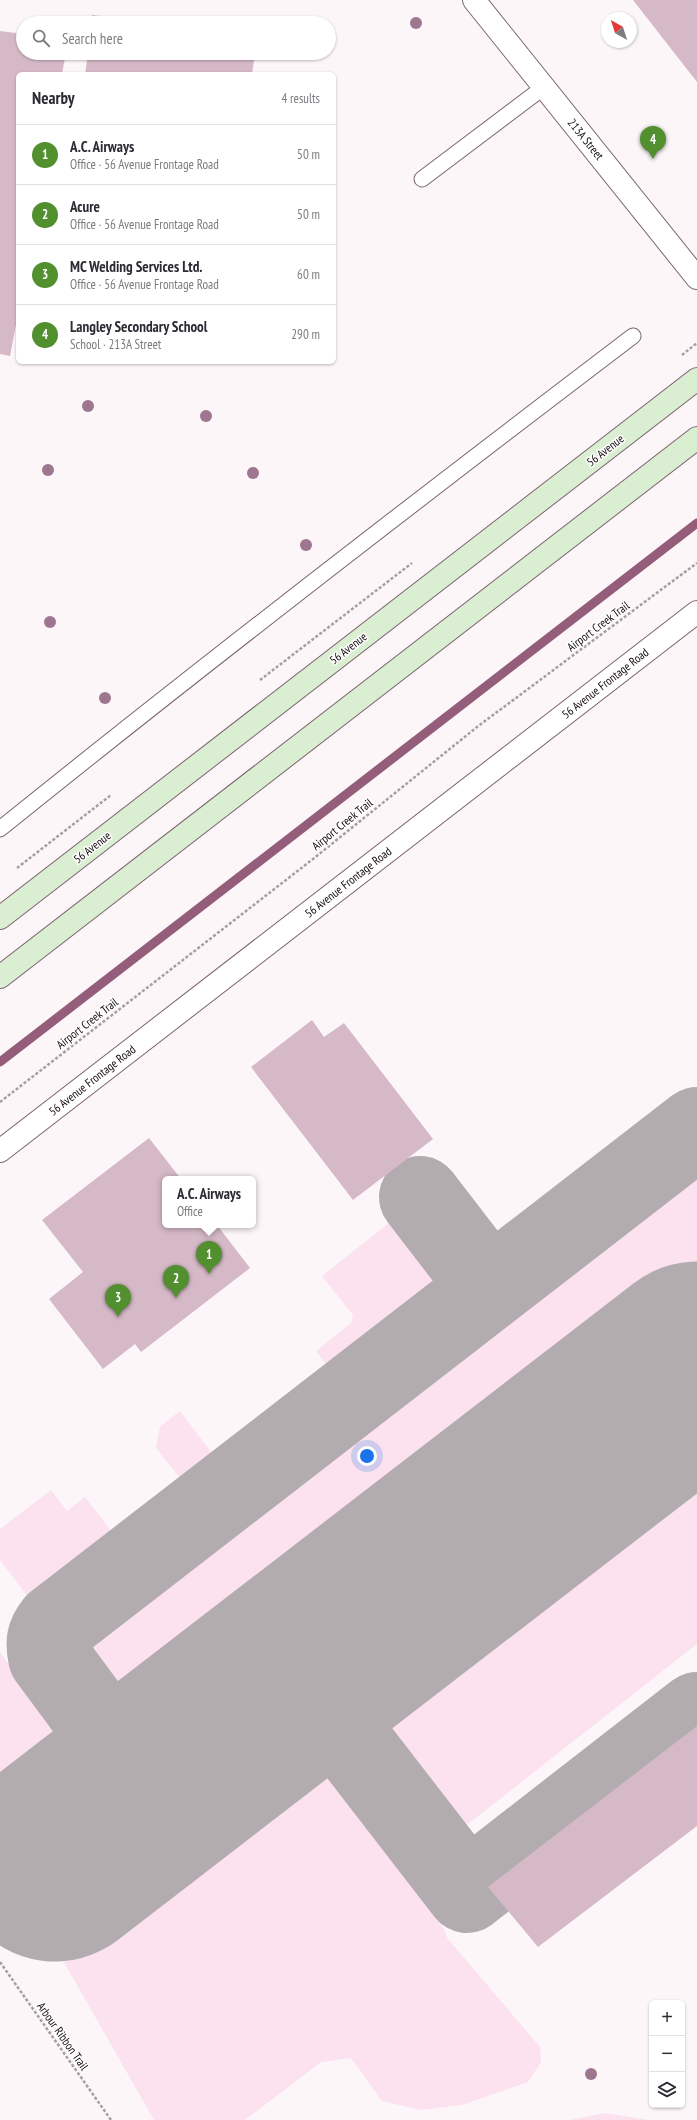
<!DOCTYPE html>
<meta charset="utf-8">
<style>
:root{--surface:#fff;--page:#f2f2f3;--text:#2b2b33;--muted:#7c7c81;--line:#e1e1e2;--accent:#518f2f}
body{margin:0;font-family:"PT Sans Narrow",sans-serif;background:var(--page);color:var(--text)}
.controls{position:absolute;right:12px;bottom:12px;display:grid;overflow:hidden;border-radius:6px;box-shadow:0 1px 3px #0004}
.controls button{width:36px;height:36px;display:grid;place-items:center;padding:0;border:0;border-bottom:1px solid var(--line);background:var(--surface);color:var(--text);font:20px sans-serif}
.compass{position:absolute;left:601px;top:12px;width:36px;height:36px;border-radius:50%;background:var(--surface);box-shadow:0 1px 3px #0004;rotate:321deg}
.you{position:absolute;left:367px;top:1456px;width:14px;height:14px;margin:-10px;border:3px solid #fff;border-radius:50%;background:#1a73e8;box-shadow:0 0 0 6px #1a73e833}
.badge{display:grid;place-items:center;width:26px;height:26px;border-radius:50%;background:var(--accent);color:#fff;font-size:13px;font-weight:700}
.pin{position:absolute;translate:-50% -33px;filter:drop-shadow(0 1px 2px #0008)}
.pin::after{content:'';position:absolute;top:21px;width:14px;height:12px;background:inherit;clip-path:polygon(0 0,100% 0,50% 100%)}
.popup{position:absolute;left:162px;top:1176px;width:94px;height:52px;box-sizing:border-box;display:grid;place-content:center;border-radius:6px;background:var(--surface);filter:drop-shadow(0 1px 3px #0005);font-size:13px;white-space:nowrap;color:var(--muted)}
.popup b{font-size:15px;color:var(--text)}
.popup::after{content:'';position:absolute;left:50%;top:100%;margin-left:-8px;border:8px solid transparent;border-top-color:var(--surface)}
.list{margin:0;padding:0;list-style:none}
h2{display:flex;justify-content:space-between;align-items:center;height:52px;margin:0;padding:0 16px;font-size:17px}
h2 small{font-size:13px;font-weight:400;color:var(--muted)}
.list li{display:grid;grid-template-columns:26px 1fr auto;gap:12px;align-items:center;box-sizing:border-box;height:60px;padding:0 16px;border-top:1px solid var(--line)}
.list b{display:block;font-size:15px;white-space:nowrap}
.list p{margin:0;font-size:13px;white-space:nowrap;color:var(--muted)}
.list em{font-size:13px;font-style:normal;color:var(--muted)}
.icon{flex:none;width:22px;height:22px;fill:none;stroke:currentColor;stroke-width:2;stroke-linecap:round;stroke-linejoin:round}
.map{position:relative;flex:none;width:697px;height:2120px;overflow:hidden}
.search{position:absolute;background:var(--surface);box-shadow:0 1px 3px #0004;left:16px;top:16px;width:320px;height:44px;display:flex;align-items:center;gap:10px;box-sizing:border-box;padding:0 14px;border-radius:22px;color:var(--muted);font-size:15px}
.panel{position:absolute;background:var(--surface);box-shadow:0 1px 3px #0004;left:16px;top:72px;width:320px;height:292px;border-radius:6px}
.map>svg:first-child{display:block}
</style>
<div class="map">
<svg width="697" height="2120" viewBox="0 0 697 2120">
<rect width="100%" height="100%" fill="#fcf6f9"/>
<path fill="#fce1ee" d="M697,1148V1295L159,1710L99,1691L85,1675L86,1619Z
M398,1216L418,1217L461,1273L332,1372L316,1351L351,1323L353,1315L322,1276Z
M180,1411L217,1460L185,1484L156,1448L160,1427Z
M697,1429V1644L454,1835L346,1700Z
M51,1490L67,1511L85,1497L116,1537L31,1601L0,1560V1529Z
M0,1652L56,1731L52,1794L20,1818L80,1901L309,1728L416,1865L448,1939L540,2047L541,2062L528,2082L462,2105L421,2110L382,2101L351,2058L321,2062L245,2120H154L24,1892L0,1876Z
M605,2113L649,2120H650H570Z"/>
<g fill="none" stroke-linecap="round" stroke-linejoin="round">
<path stroke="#945d7a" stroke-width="9" d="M0,1062L697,523"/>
<path stroke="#b2acaf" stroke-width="82" d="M420,1197L490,1288
M297,1672L467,1892L697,1713
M146,1788L49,1657C46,1642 47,1635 56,1624L697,1128"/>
<path stroke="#b2acaf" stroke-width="205" d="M55,1859L697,1364"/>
</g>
<path fill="#d6b9c7" d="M633,0H697V82Z
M92,15L149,22L148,23H91Z
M0,31L23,34V53H66L62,74H18V314L10,356L0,354Z
M88,53H255L252,74H85Z
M312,1020L324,1037L344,1023L433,1139L353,1200L251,1067Z
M149,1138L181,1179H165V1225H217L250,1268L141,1352L135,1344L103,1369L49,1299L83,1272L42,1220Z
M697,1726V1826L538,1947L488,1887Z"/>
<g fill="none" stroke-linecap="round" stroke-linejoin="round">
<g stroke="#7d6471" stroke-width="17">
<path id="lane" d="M422,179L544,87
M0,829C208,661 420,498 633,336"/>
</g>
<g stroke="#7d6471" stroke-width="24">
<path id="street" d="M474,0L697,278
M0,1151L697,612"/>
</g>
<g stroke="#7d6471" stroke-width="24">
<path id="secondary" d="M0,918L697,379
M0,977L697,438"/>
</g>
<path stroke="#a59ea2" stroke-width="2.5" stroke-dasharray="3 2" stroke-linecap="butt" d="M682,355L697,343
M260,680L412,563
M17,868L111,795
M0,1102L313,859L477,727L697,563
M0,1962L111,2120"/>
<use href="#lane" stroke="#fff" stroke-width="15"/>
<use href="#street" stroke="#fff" stroke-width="22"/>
<use href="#secondary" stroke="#daeed1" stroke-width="22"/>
</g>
<g fill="#9e768f">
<circle cx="416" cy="23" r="6"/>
<circle cx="88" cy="406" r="6"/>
<circle cx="206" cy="416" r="6"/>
<circle cx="48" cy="470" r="6"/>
<circle cx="253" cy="473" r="6"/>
<circle cx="306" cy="545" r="6"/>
<circle cx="50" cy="622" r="6"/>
<circle cx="105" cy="698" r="6"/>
<circle cx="591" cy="2074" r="6"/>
</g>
<g text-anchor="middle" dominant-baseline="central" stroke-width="3" stroke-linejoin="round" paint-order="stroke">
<g font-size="12" fill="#140b10" stroke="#fff">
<text transform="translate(586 139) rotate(51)">213A Street</text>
<text transform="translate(605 450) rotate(-38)">56 Avenue</text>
<text transform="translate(598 626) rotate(-37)">Airport Creek Trail</text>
<text transform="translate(348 648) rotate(-38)">56 Avenue</text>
<text transform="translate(605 683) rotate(-38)">56 Avenue Frontage Road</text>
<text transform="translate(342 824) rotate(-39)">Airport Creek Trail</text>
<text transform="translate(92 847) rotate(-38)">56 Avenue</text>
<text transform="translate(348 882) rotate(-38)">56 Avenue Frontage Road</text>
<text transform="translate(87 1023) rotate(-38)">Airport Creek Trail</text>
<text transform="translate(92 1080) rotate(-38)">56 Avenue Frontage Road</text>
<text transform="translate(63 2036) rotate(55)">Arbour Ribbon Trail</text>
</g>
</g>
</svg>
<div class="controls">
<button>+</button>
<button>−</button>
<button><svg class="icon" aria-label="layers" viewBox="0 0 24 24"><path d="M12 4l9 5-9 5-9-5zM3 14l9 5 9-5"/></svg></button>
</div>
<svg class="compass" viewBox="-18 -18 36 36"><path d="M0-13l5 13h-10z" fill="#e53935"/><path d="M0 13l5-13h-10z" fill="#7c7c81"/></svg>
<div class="you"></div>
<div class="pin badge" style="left:209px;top:1274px">1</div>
<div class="popup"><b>A.C. Airways</b>Office</div>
<div class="pin badge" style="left:176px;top:1298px">2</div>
<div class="pin badge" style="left:118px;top:1317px">3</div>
<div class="pin badge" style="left:653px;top:159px">4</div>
<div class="search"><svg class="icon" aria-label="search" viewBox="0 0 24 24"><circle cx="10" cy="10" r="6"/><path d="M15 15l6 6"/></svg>Search here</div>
<section class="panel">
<h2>Nearby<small>4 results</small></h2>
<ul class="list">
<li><span class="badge">1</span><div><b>A.C. Airways</b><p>Office · 56 Avenue Frontage Road</p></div><em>50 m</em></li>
<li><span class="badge">2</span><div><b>Acure</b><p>Office · 56 Avenue Frontage Road</p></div><em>50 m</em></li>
<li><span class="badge">3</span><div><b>MC Welding Services Ltd.</b><p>Office · 56 Avenue Frontage Road</p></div><em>60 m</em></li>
<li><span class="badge">4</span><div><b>Langley Secondary School</b><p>School · 213A Street</p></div><em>290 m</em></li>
</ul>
</section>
</div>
